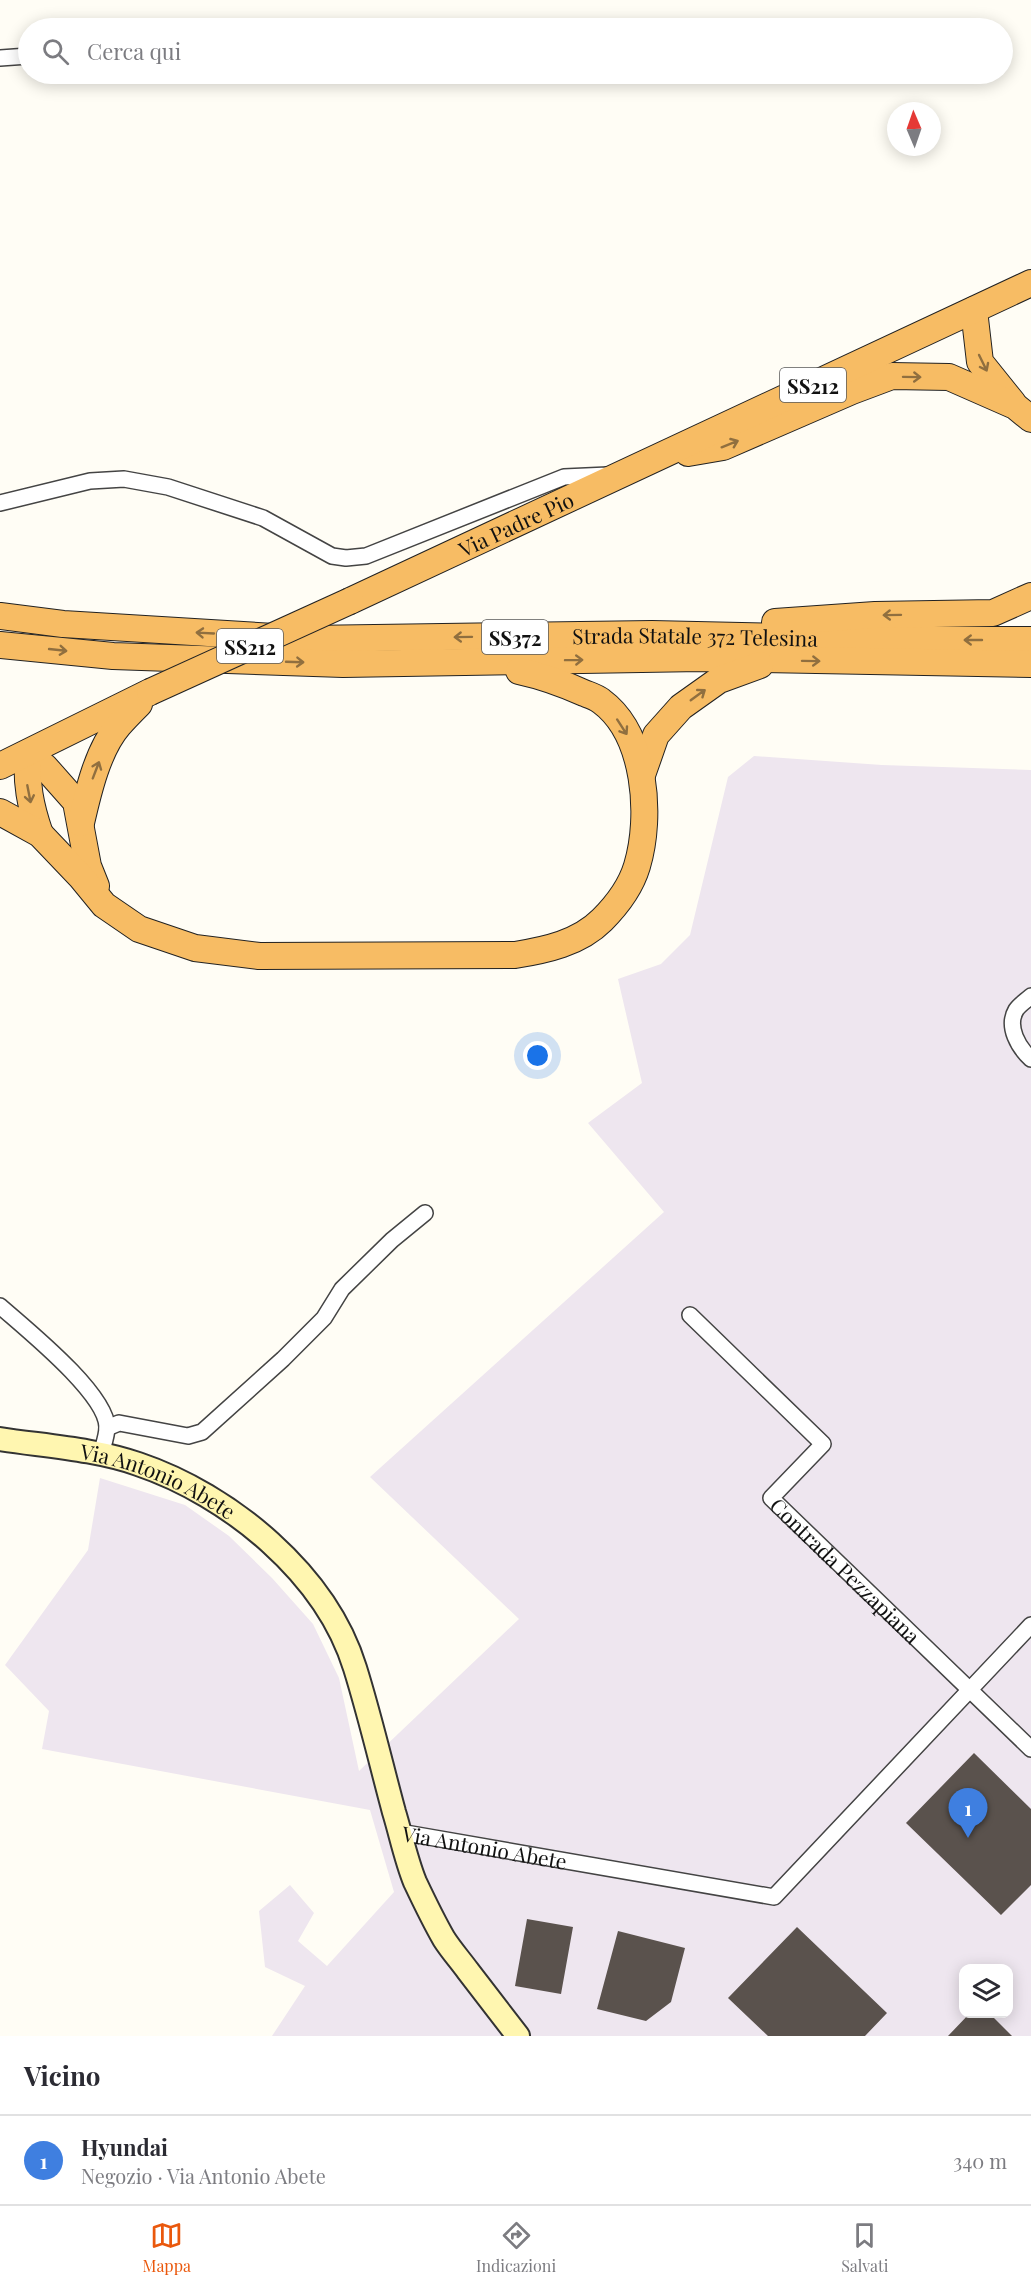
<!DOCTYPE html>
<html lang="it">
<meta charset="utf-8">
<style>
:root{--surface:#fff;--page:#f7f7f7;--text:#2b2b33;--muted:#7c7c81;--line:#e1e1e2;--accent:#ea580c}
body{margin:0;font-family:"Playfair Display",serif;background:var(--page);color:var(--text)}
.controls{position:absolute;right:18px;bottom:18px;display:grid;overflow:hidden;border-radius:12px;box-shadow:0 3px 15px #0003}
.controls button{width:54px;height:54px;display:grid;place-items:center;padding:0;border:0;border-bottom:2px solid var(--line);background:var(--surface);color:var(--text);font:30px sans-serif}
.compass{position:absolute;left:887px;top:102px;width:54px;height:54px;border-radius:50%;background:var(--surface);box-shadow:0 3px 15px #0003;rotate:358deg}
.you{position:absolute;left:538px;top:1056px;width:21px;height:21px;margin:-15px;border:4px solid #fff;border-radius:50%;background:#1a73e8;box-shadow:0 0 0 9px #1a73e833}
.badge{display:grid;place-items:center;width:39px;height:39px;border-radius:50%;background:var(--accent);color:#fff;font-size:20px;font-weight:700}
.pin{position:absolute;translate:-50% -50px;filter:drop-shadow(0 2px 3px #0008)}
.pin::after{content:'';position:absolute;top:32px;width:21px;height:18px;background:inherit;clip-path:polygon(0 0,100% 0,50% 100%)}
.list{margin:0;padding:0;list-style:none}
h2{display:flex;justify-content:space-between;align-items:center;height:78px;margin:0;padding:0 24px;font-size:26px}
h2 small{font-size:20px;font-weight:400;color:var(--muted)}
.list li{display:grid;grid-template-columns:39px 1fr auto;gap:18px;align-items:center;box-sizing:border-box;height:90px;padding:0 24px;border-top:2px solid var(--line)}
.list b{display:block;font-size:22px;white-space:nowrap}
.list p{margin:0;font-size:20px;white-space:nowrap;color:var(--muted)}
.list em{font-size:20px;font-style:normal;color:var(--muted)}
.icon{flex:none;width:33px;height:33px;fill:none;stroke:currentColor;stroke-width:2;stroke-linecap:round;stroke-linejoin:round}
.map{position:relative;flex:none;width:1031px;height:2036px;overflow:hidden}
.search{position:absolute;background:var(--surface);box-shadow:0 3px 15px #0003;left:18px;right:18px;top:18px;height:66px;display:flex;align-items:center;gap:15px;box-sizing:border-box;padding:0 21px;border-radius:33px;color:var(--muted);font-size:22px}
.sheet{height:168px;background:var(--surface)}
nav{display:flex;justify-content:space-around;align-items:center;box-sizing:border-box;height:84px;border-top:2px solid var(--line);background:var(--surface);font-size:16px;color:var(--muted)}
nav a{display:grid;justify-items:center;gap:3px}
nav .on{color:var(--accent)}
.map>svg:first-child{display:block}
</style>
<div class="map">
<svg width="1031" height="2036" viewBox="0 0 1031 2036">
<rect width="100%" height="100%" fill="#fffdf5"/>
<path fill="#eee6ef" fill-rule="evenodd" d="M754,756L882,765L1031,770V2036H272L305,1986L265,1967L259,1911L290,1885L314,1913L298,1941L327,1966L394,1892L370,1810L42,1749L49,1711L5,1665L88,1550L100,1478L185,1505L229,1536L272,1578L313,1624L339,1678L359,1771L519,1619L370,1477L664,1212L588,1123L642,1083L618,979L661,964L690,935L728,777ZM964,1968H1008V2014H964Z"/>
<path fill="#5a524d" d="M974,1753L1031,1809V1885L1001,1915L906,1823Z
M527,1919L573,1927L561,1994L515,1986Z
M797,1927L887,2013L865,2036H768L728,1998Z
M618,1931L685,1948L671,2002L646,2021L597,2009Z
M970,2013H989L1012,2036H948Z"/>
<g fill="none" stroke-linecap="round" stroke-linejoin="round">
<g stroke="#444" stroke-width="18">
<g id="minor">
<path d="M0,58L28,56"/>
<path d="M0,503L90,481L124,479L168,487L263,518L332,556L346,558L366,556L564,477L608,475"/>
<path d="M1031,996C1027,1000 1019,1005 1016,1010C1006,1027 1019,1048 1031,1059"/>
<path d="M0,1306C26,1329 106,1393 107,1427C107,1436 103,1446 101,1454"/>
<path id="s1" d="M690,1315L823,1444L771,1498L1031,1749"/>
<path d="M107,1428L119,1423L188,1436L202,1432L283,1359L324,1318L342,1289L392,1240L425,1213"/>
<path id="s2" d="M400,1832L774,1897L1031,1625"/>
</g>
</g>
<g stroke="#333" stroke-width="26">
<g id="secondary">
<path id="s3" d="M0,1439C45,1446 95,1449 138,1464C230,1495 326,1574 355,1668C370,1716 381,1764 394,1812C401,1835 406,1860 415,1882C424,1901 433,1920 444,1939C451,1950 460,1960 468,1971C485,1993 501,2014 518,2036"/>
</g>
</g>
<g stroke="#222" stroke-width="28">
<g id="trunk">
<path d="M974,310L980,362L1013,403"/>
<path d="M688,453L723,447L852,391L892,376L949,377L1015,406L1031,419"/>
<path id="s4" d="M350,601L1031,283"/>
<path id="s5" d="M0,616L63,624L307,639L652,634L918,640H1031"/>
<path d="M775,622L875,615L993,613L1031,596"/>
<path d="M0,645L113,656L343,664L701,658L1031,664"/>
<path d="M28,753L45,767L76,802L88,866L96,886"/>
<path d="M28,753C26,783 30,805 40,834"/>
<path d="M0,766L150,692"/>
<path d="M642,775L656,735L681,707L719,680L760,665"/>
<path d="M0,812L40,834L81,877L104,905L139,929L195,948L259,956L515,955C546,950 579,943 602,920C617,905 631,886 637,866C652,816 646,734 601,701C596,697 589,695 584,693C562,683 542,676 519,671"/>
<path d="M81,823C88,792 98,749 119,725C125,718 132,711 139,704"/>
</g>
</g>
<use href="#minor" stroke="#fff" stroke-width="15"/>
<use href="#secondary" stroke="#fff6b0" stroke-width="22"/>
<use href="#trunk" stroke="#f7bc64" stroke-width="26"/>
<g stroke="#222" stroke-width="28" stroke-linecap="butt">
<path id="trunk-bridge" d="M150,692L350,601"/>
</g>
<use href="#trunk-bridge" stroke="#f7bc64" stroke-width="26"/>
</g>
<defs><path id="oneway-shaft" d="M-6 0H5M1.5-3L5.5 0L1.5 3" fill="none" stroke-width="1.6" stroke-linecap="round" stroke-linejoin="round" transform="scale(1.5)"/></defs>
<g stroke="#906f3f">
<use href="#oneway-shaft" transform="translate(983 363) rotate(64)"/>
<use href="#oneway-shaft" transform="translate(912 377) rotate(1)"/>
<use href="#oneway-shaft" transform="translate(730 444) rotate(-22)"/>
<use href="#oneway-shaft" transform="translate(892 615) rotate(179)"/>
<use href="#oneway-shaft" transform="translate(205 633) rotate(-177)"/>
<use href="#oneway-shaft" transform="translate(463 637) rotate(179)"/>
<use href="#oneway-shaft" transform="translate(973 640) rotate(180)"/>
<use href="#oneway-shaft" transform="translate(58 650) rotate(6)"/>
<use href="#oneway-shaft" transform="translate(574 660) rotate(-1)"/>
<use href="#oneway-shaft" transform="translate(811 661) rotate(1)"/>
<use href="#oneway-shaft" transform="translate(295 662) rotate(2)"/>
<use href="#oneway-shaft" transform="translate(698 695) rotate(-36)"/>
<use href="#oneway-shaft" transform="translate(622 727) rotate(57)"/>
<use href="#oneway-shaft" transform="translate(96 770) rotate(-69)"/>
<use href="#oneway-shaft" transform="translate(29 794) rotate(79)"/>
</g>
<g text-anchor="middle" dominant-baseline="central" stroke-width="6" stroke-linejoin="round" paint-order="stroke">
<g fill="#fff" stroke="#585858" stroke-width="1.5">
<rect x="780" y="368" width="66" height="34" rx="4.5"/>
<rect x="482" y="620" width="66" height="34" rx="4.5"/>
<rect x="217" y="629" width="66" height="34" rx="4.5"/>
</g>
<g font-size="20" font-weight="bold" fill="#111">
<text x="813" y="385">SS212</text>
<text x="515" y="637">SS372</text>
<text x="250" y="646">SS212</text>
</g>
<g font-size="21" fill="#111" stroke="#fff">
<text stroke="none"><textPath href="#s4" startOffset="183">Via Padre Pio</textPath></text>
<text stroke="none"><textPath href="#s5" startOffset="696">Strada Statale 372 Telesina</textPath></text>
<text stroke="none"><textPath href="#s3" startOffset="165">Via Antonio Abete</textPath></text>
<text stroke="none"><textPath href="#s1" startOffset="364">Contrada Pezzapiana</textPath></text>
<text stroke="none"><textPath href="#s2" startOffset="86">Via Antonio Abete</textPath></text>
</g>
</g>
</svg>
<div class="controls">
<button><svg class="icon" aria-label="layers" viewBox="0 0 24 24"><path d="M12 4l9 5-9 5-9-5zM3 14l9 5 9-5"/></svg></button>
</div>
<svg class="compass" viewBox="-18 -18 36 36"><path d="M0-13l5 13h-10z" fill="#e53935"/><path d="M0 13l5-13h-10z" fill="#7c7c81"/></svg>
<div class="you"></div>
<div class="pin badge" style="left:968px;top:1838px;background:#3f7fe0">1</div>
<div class="search"><svg class="icon" aria-label="search" viewBox="0 0 24 24"><circle cx="10" cy="10" r="6"/><path d="M15 15l6 6"/></svg>Cerca qui</div>
</div>
<section class="sheet">
<h2>Vicino<small></small></h2>
<ul class="list">
<li><span class="badge" style="background:#3f7fe0">1</span><div><b>Hyundai</b><p>Negozio · Via Antonio Abete</p></div><em>340 m</em></li>
</ul>
</section>
<nav>
<a class="on"><svg class="icon" aria-label="map" viewBox="0 0 24 24"><path d="M3 6l6-2 6 2 6-2v14l-6 2-6-2-6 2zM9 4v14M15 6v14"/></svg>Mappa</a>
<a><svg class="icon" aria-label="directions" viewBox="0 0 24 24"><path d="M12 3l9 9-9 9-9-9zM9 14v-3h6M13 9l2 2-2 2"/></svg>Indicazioni</a>
<a><svg class="icon" aria-label="saved" viewBox="0 0 24 24"><path d="M7 4h10v16l-5-4-5 4z"/></svg>Salvati</a>
</nav>
